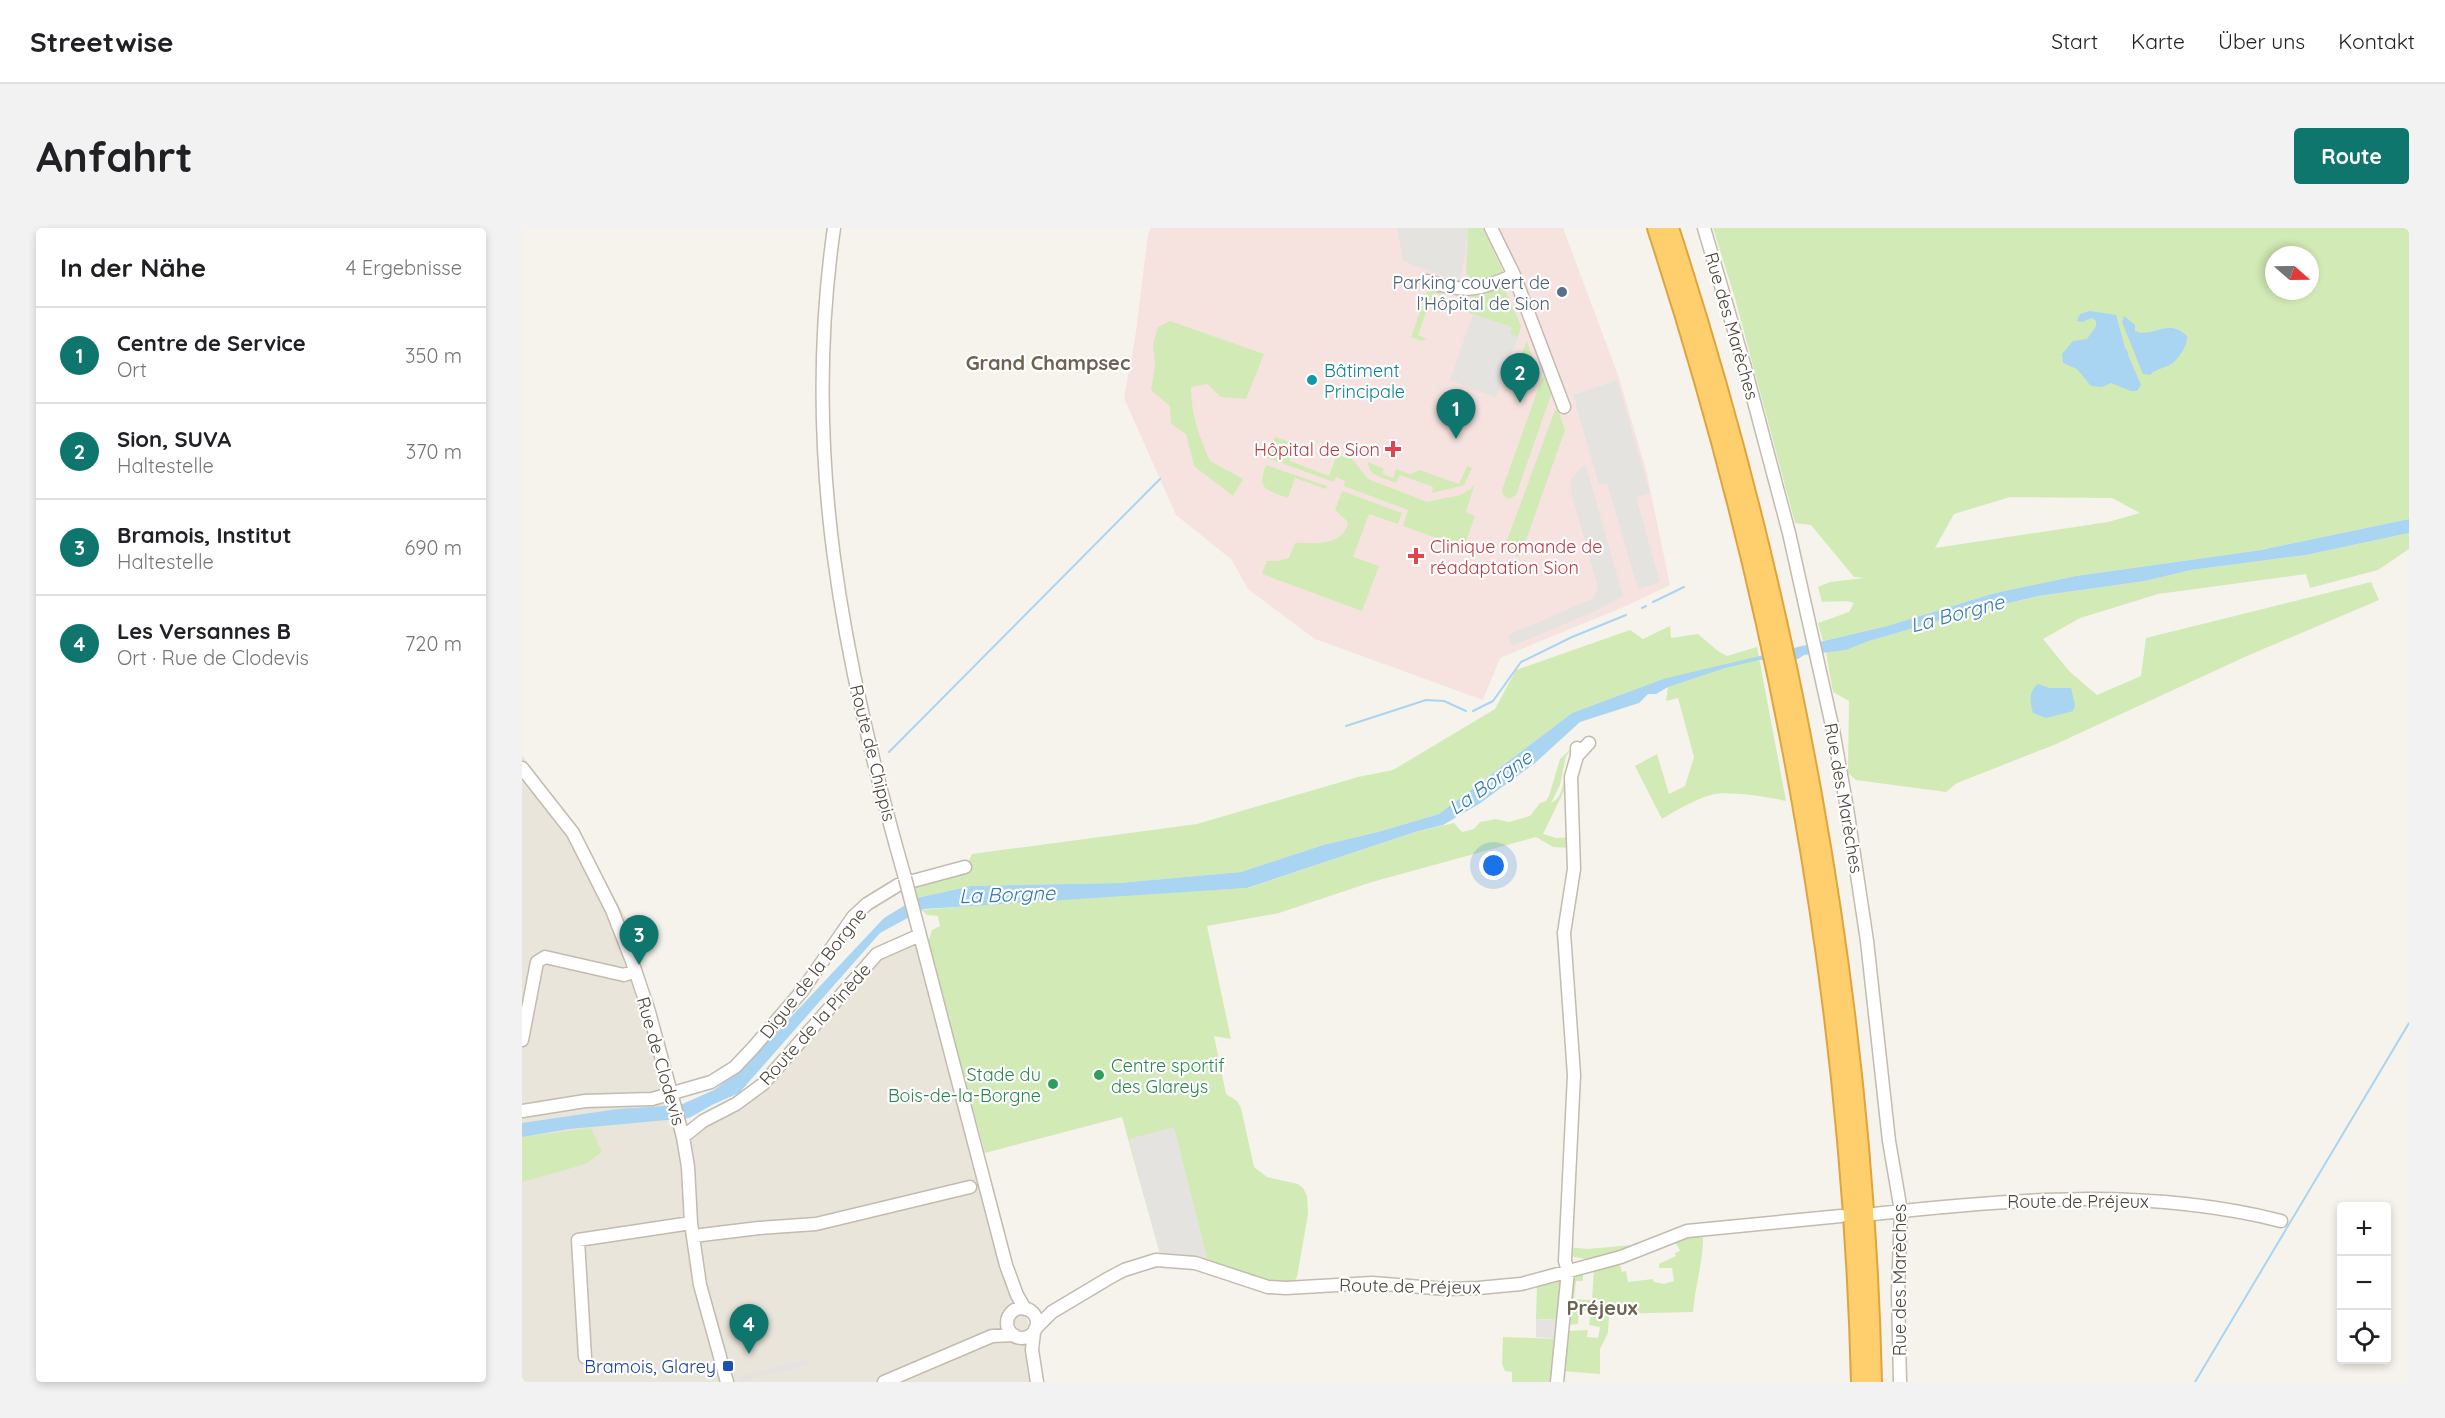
<!DOCTYPE html>
<html lang="de">
<meta charset="utf-8">
<style>
:root{--surface:#fff;--page:#f2f2f2;--text:#202124;--muted:#757577;--line:#e0e0e0;--accent:#0f766e}
body{margin:0;font-family:Quicksand,sans-serif;background:var(--page);color:var(--text)}
.controls{position:absolute;right:18px;bottom:18px;display:grid;overflow:hidden;border-radius:6px;box-shadow:0 3px 9px #0003}
.controls button{width:54px;height:54px;display:grid;place-items:center;padding:0;border:0;border-bottom:2px solid var(--line);background:var(--surface);color:var(--text);font:30px sans-serif}
.compass{position:absolute;left:1743px;top:18px;width:54px;height:54px;border-radius:50%;background:var(--surface);box-shadow:0 3px 9px #0003;rotate:110deg}
.you{position:absolute;left:972px;top:638px;width:21px;height:21px;margin:-15px;border:4px solid #fff;border-radius:50%;background:#1a73e8;box-shadow:0 0 0 9px #1a73e833}
.badge{display:grid;place-items:center;width:39px;height:39px;border-radius:50%;background:var(--accent);color:#fff;font-size:20px;font-weight:700}
.pin{position:absolute;translate:-50% -50px;filter:drop-shadow(0 2px 3px #0008)}
.pin::after{content:'';position:absolute;top:32px;width:21px;height:18px;background:inherit;clip-path:polygon(0 0,100% 0,50% 100%)}
.list{margin:0;padding:0;list-style:none}
h2{display:flex;justify-content:space-between;align-items:center;height:78px;margin:0;padding:0 24px;font-size:26px}
h2 small{font-size:20px;font-weight:400;color:var(--muted)}
.list li{display:grid;grid-template-columns:39px 1fr auto;gap:18px;align-items:center;box-sizing:border-box;height:96px;padding:0 24px;border-top:2px solid var(--line)}
.list b{display:block;font-size:22px;white-space:nowrap}
.list p{margin:0;font-size:20px;white-space:nowrap;color:var(--muted)}
.list em{font-size:20px;font-style:normal;color:var(--muted)}
.icon{flex:none;width:33px;height:33px;fill:none;stroke:currentColor;stroke-width:2;stroke-linecap:round;stroke-linejoin:round}
.map{position:relative;flex:none;width:1887px;height:1154px;overflow:hidden;border-radius:6px}
header{display:flex;align-items:center;gap:36px;box-sizing:border-box;height:84px;padding:0 30px;background:var(--surface);border-bottom:2px solid var(--line)}
header strong{font-size:28px}
nav{display:flex;gap:33px;margin-inline-start:auto;font-size:21px}
.intro{display:flex;align-items:center;justify-content:space-between;box-sizing:border-box;height:144px;padding:0 36px}
h1{margin:0;font-size:42px}
.button{padding:15px 27px;border-radius:6px;background:var(--accent);color:#fff;font-size:21px;font-weight:700}
main{display:flex;gap:36px;padding:0 36px}
aside{flex:1;background:var(--surface);border-radius:6px;box-shadow:0 3px 9px #0003}
.map>svg:first-child{display:block}
</style>
<header>
<strong>Streetwise</strong>
<nav><a>Start</a><a>Karte</a><a>Über uns</a><a>Kontakt</a></nav>
</header>
<div class="intro"><h1>Anfahrt</h1><a class="button">Route</a></div>
<main>
<aside>
<h2>In der Nähe<small>4 Ergebnisse</small></h2>
<ul class="list">
<li><span class="badge">1</span><div><b>Centre de Service</b><p>Ort</p></div><em>350 m</em></li>
<li><span class="badge">2</span><div><b>Sion, SUVA</b><p>Haltestelle</p></div><em>370 m</em></li>
<li><span class="badge">3</span><div><b>Bramois, Institut</b><p>Haltestelle</p></div><em>690 m</em></li>
<li><span class="badge">4</span><div><b>Les Versannes B</b><p>Ort · Rue de Clodevis</p></div><em>720 m</em></li>
</ul>
</aside>
<div class="map">
<svg width="1887" height="1154" viewBox="0 0 1887 1154">
<rect width="100%" height="100%" fill="#f6f3ec"/>
<path fill="#eae5da" d="M0,527L55,604L104,690L150,840L165,896L227,860L351,721L396,701L414,750L522,1154H0Z"/>
<path fill="#f6e3e0" d="M629,0H1041L1097,150L1124,242L1148,357L1104,378L978,430L961,472L793,411L726,361L709,331L654,287L602,170L614,104L626,6Z"/>
<path fill="#d2eab5" fill-rule="evenodd" d="M946,0H961L981,44L951,55L944,45Z
M1191,0H1887V291L1739,322L1554,348L1473,365L1365,398L1301,413L1296,395L1327,384L1332,375L1325,373L1300,374L1296,359L1308,354L1343,350L1332,349L1289,297L1273,295L1213,70ZM1752,27H1788V63H1752ZM1488,269L1590,270L1618,285L1586,294L1413,320L1432,286Z
M981,57L999,98L996,109L988,106L989,99L947,85L949,68Z
M911,60L918,62L919,67L911,65L896,107L905,111L899,113L889,109L905,64Z
M648,93L742,126L724,171L699,169L685,156L669,159C669,187 677,208 688,233L721,251L711,268L672,238L664,206L649,196L648,178L629,162L633,137L631,116L636,99Z
M1005,113L1013,138L1004,163L987,157Z
M1025,148L1029,158V167L994,267L987,271L981,267L980,262L1020,150Z
M1033,182L1037,184L1043,202L998,329L981,323Z
M753,209L769,214V218L772,219L768,233L807,248L815,227L830,231L846,251L905,274L938,267L949,261L953,255L944,284L953,288L942,320L881,298L886,282L822,258L823,253L814,249L812,254L745,230Z
M846,234L862,241L860,246L871,250L874,241L888,246L898,242L937,256L945,238L950,240L942,257L910,265L911,259L878,247L874,255C863,250 845,248 846,234Z
M744,237L805,258L804,261L773,250L766,270C743,261 735,262 744,237Z
M820,263L880,285L876,296L847,286L831,329L857,338L840,383L740,346L745,333H755L767,330L773,315C793,315 821,319 826,294L813,282Z
M1887,305V321L1856,342L1788,360L1784,346L1636,366L1558,390L1521,411L1548,444L1575,467L1619,448L1624,410L1849,354L1857,372L1725,428L1532,517L1435,555L1424,564L1334,552L1326,545L1327,473L1311,464L1304,424L1324,422L1347,413L1433,388L1516,368L1623,353L1669,342L1784,327Z
M1148,398L1149,410L1176,406L1196,423L1205,428L1235,419L1264,573C1247,569 1209,563 1192,566C1174,571 1156,581 1140,591L1113,538L1135,526L1147,566L1163,558L1172,529L1156,470L1144,473L1146,459L1141,451L1050,485L917,586L856,604L801,617L719,644L597,655L449,658L395,670L393,655L442,643L450,626L675,596L836,549L871,542L973,481L994,442L1108,402L1121,411Z
M1052,518L1044,528L1038,557L1029,575C1046,568 1039,539 1051,527L1048,561L1042,563L1021,606L1034,610L1050,609V620L1031,619L1014,609L850,654L757,685L685,698L709,811L692,808L704,866L715,873L719,880L732,939L745,949L776,956L781,960L785,968L786,986L775,1049L771,1055C740,1059 713,1043 685,1032C670,1026 654,1025 638,1026L600,889L463,925L406,715L410,702L418,698L416,688L405,687L400,682L528,671L726,660L893,604L932,595L940,604L952,601L958,594L974,591L987,594L1008,588L1018,575L1024,573L1027,568L1038,531Z
M69,900L80,924L64,936L0,954V909Z
M1181,1005C1182,1032 1173,1057 1171,1084L1087,1086L1086,1105L1078,1121V1146L1040,1143L1045,1103L1066,1102L1065,1109L1076,1110L1078,1099L1067,1097L1069,1084L1057,1082L1056,1096L1045,1097L1051,1047L1061,1044V1053H1054L1052,1071L1070,1072L1072,1041L1097,1034L1100,1044L1104,1043L1106,1054L1131,1051L1132,1054L1142,1056L1152,1053L1150,1040H1137V1036L1154,1028L1153,1025L1158,1023L1152,1012Z
M1122,1016L1069,1032L1052,1029L1045,1019L1065,1021Z
M1034,1052L1038,1053L1042,1058L1039,1092L1014,1091L1015,1057Z
M981,1109L1038,1111L1033,1154H990V1144L983,1143L980,1136Z"/>
<path fill="#e5e3e0" d="M875,0H946L943,28L937,54L881,33Z
M951,86L990,100L988,106L996,109L974,170L928,152Z
M1095,152L1128,265L1114,269L1138,354L1116,361L1085,255L1077,257L1051,167Z
M1064,238L1101,368L1074,383L990,418L986,407L1070,371L1076,360L1049,264V251L1058,240Z
M652,899L686,1033L665,1027L638,1026L607,911Z
M1014,1091L1039,1092L1038,1111L1014,1109Z
M285,1131L287,1137L218,1154L217,1148Z"/>
<path fill="#a9d4f2" d="M1568,83L1594,87L1603,120L1606,124V127L1619,157L1615,163H1609L1589,155L1580,159L1569,158L1555,141L1541,135L1540,126L1551,113L1565,111L1574,98V93L1570,90L1560,94L1555,93L1558,86Z
M1602,88L1613,97V103C1631,111 1646,89 1665,108C1666,117 1657,131 1649,136C1642,141 1634,140 1628,147L1621,146L1600,94Z
M1887,291V305L1784,327L1669,342L1623,353L1516,368L1433,388L1347,413L1324,422L1282,427L1276,431L1237,432L1203,440L1146,459L1134,466H1126L1117,475L1058,494L1013,535L957,576L921,597L893,604L725,660L402,681L358,705L217,865L192,876L167,890L47,901L0,909V895L96,881L158,877L192,862L219,842L362,690L395,670L449,658L597,655L719,644L801,617L856,604L917,586L1050,485L1141,451L1365,398L1473,365L1554,348L1739,322Z
M1516,456L1527,460H1549L1553,477L1551,483L1524,490L1511,485C1508,473 1506,464 1516,456Z"/>
<g fill="none" stroke-linecap="round" stroke-linejoin="round">
<path stroke="#a9d4f2" stroke-width="2" d="M1131,374L1162,359
M1120,380L1124,378
M951,483L971,473L999,434L1050,409L1104,387
M824,498L904,472L922,473L944,483
M367,524L638,251
M1673,1154L1887,795"/>
<g stroke="#c2bbae" stroke-width="15">
<path id="minor" d="M312,0C279,228 321,432 383,650
M969,0L992,47L1042,179
M1182,0L1222,136L1267,305L1311,502L1325,580L1345,713L1367,913L1379,983L1376,1065L1378,1154
M905,53C943,65 956,63 992,47
M1055,528L1067,515
M0,540L51,605L90,682L110,733L127,784L161,909L166,939L169,995L178,1057L205,1154
M394,692L484,1037L495,1067L503,1081
M0,812L15,734L23,729L102,747L113,743
M0,883L63,873L130,871L189,854L213,839L231,820L280,763L331,689L345,676L376,657L443,639
M161,909L181,893L214,876L241,856L355,726L398,707
M1352,986C1488,971 1625,959 1759,993
M171,1008L237,1000L294,996L448,959
M485 1095a15 15 0 1 1 30 0a15 15 0 1 1-30 0Z
M513,1101L530,1084L587,1050L602,1042L634,1032L673,1035L746,1059L764,1060L850,1055L925,1061L956,1060L999,1056L1099,1029L1165,1003L1319,988
M512,1104L510,1122L515,1154
M63,1129L56,1012L169,995
M362,1154L470,1108L492,1107
M1035,1154L1046,1043L1043,1033L1052,847L1042,705L1052,641L1049,549L1055,528V520"/>
</g>
<g stroke="#e0a43c" stroke-width="20">
<path id="highway" d="M1134,0C1256,372 1328,762 1338,1154
M1148,0C1269,372 1342,763 1351,1154"/>
</g>
<use href="#minor" stroke="#fff" stroke-width="12"/>
<use href="#highway" stroke="#ffcf6e" stroke-width="16"/>
<g stroke="#c2bbae" stroke-width="15" stroke-linecap="butt">
<path id="minor-bridge" d="M383,650L394,692"/>
</g>
<use href="#minor-bridge" stroke="#fff" stroke-width="12"/>
</g>
<circle fill="#5c6f8a" stroke="#fff" stroke-width="2" cx="1040" cy="64" r="6"/>
<circle fill="#0f9aa8" stroke="#fff" stroke-width="2" cx="790" cy="152" r="6"/>
<g fill="#e0444e" stroke="#fff" stroke-width="2">
<path d="M868 212h6v6h6v6h-6v6h-6v-6h-6v-6h6z"/>
<path d="M891 319h6v6h6v6h-6v6h-6v-6h-6v-6h6z"/>
</g>
<g fill="#2e9e5b" stroke="#fff" stroke-width="2">
<circle cx="577" cy="847" r="6"/>
<circle cx="531" cy="856" r="6"/>
</g>
<rect fill="#1a4fb4" stroke="#fff" stroke-width="2" x="200" y="1132" width="12" height="12" rx="3"/>
<g text-anchor="middle" dominant-baseline="central" stroke-width="4.5" stroke-linejoin="round" paint-order="stroke">
<g font-size="18" fill="#4e5e75" stroke="#fff" text-anchor="end">
<text x="1028" y="54">Parking couvert de<tspan x="1028" dy="21">l’Hôpital de Sion</tspan></text>
</g>
<g font-size="18" fill="#4b4439" stroke="#fff">
<text transform="translate(1210 98) rotate(74)">Rue des Marèches</text>
<text transform="translate(351 525) rotate(76)">Route de Chippis</text>
<text transform="translate(1322 570) rotate(80)">Rue des Marèches</text>
<text transform="translate(291 745) rotate(-52)">Digue de la Borgne</text>
<text transform="translate(293 796) rotate(-48)">Route de la Pinède</text>
<text transform="translate(139 833) rotate(74)">Rue de Clodevis</text>
<text x="1556" y="973">Route de Préjeux</text>
<text transform="translate(1377 1052) rotate(-90)">Rue des Marèches</text>
<text transform="translate(888 1058) rotate(1)">Route de Préjeux</text>
</g>
<g font-size="18" fill="#0d838f" stroke="#fff" text-anchor="start">
<text x="802" y="142">Bâtiment<tspan x="802" dy="21">Principale</tspan></text>
</g>
<g font-size="18" fill="#be3a42" stroke="#fff" text-anchor="end">
<text x="858" y="221">Hôpital de Sion</text>
<text x="908" y="318" text-anchor="start">Clinique romande de<tspan x="908" dy="21">réadaptation Sion</tspan></text>
</g>
<g font-size="18" fill="#27864d" stroke="#fff" text-anchor="start">
<text x="589" y="837">Centre sportif<tspan x="589" dy="21">des Glareys</tspan></text>
<text x="519" y="846" text-anchor="end">Stade du<tspan x="519" dy="21">Bois-de-la-Borgne</tspan></text>
</g>
<g font-size="18" fill="#164399" stroke="#fff" text-anchor="end">
<text x="194" y="1138">Bramois, Glarey</text>
</g>
<g font-size="20" font-weight="bold" fill="#6e6250" stroke="#fff">
<text x="526" y="134">Grand Champsec</text>
<text x="1080" y="1079">Préjeux</text>
</g>
<g font-size="20" font-style="italic" fill="#2e7ab2" stroke="#fff">
<text transform="translate(1435 385) rotate(-15)">La Borgne</text>
<text transform="translate(968 554) rotate(-35)">La Borgne</text>
<text transform="translate(485 666) rotate(-2)">La Borgne</text>
</g>
</g>
</svg>
<div class="controls">
<button>+</button>
<button>−</button>
<button><svg class="icon" aria-label="locate" viewBox="0 0 24 24"><circle cx="12" cy="12" r="6"/><path d="M12 2v4M12 18v4M2 12h4M18 12h4"/></svg></button>
</div>
<svg class="compass" viewBox="-18 -18 36 36"><path d="M0-13l5 13h-10z" fill="#e53935"/><path d="M0 13l5-13h-10z" fill="#757577"/></svg>
<div class="you"></div>
<div class="pin badge" style="left:934px;top:211px">1</div>
<div class="pin badge" style="left:998px;top:175px">2</div>
<div class="pin badge" style="left:117px;top:737px">3</div>
<div class="pin badge" style="left:227px;top:1126px">4</div>
</div>
</main>
